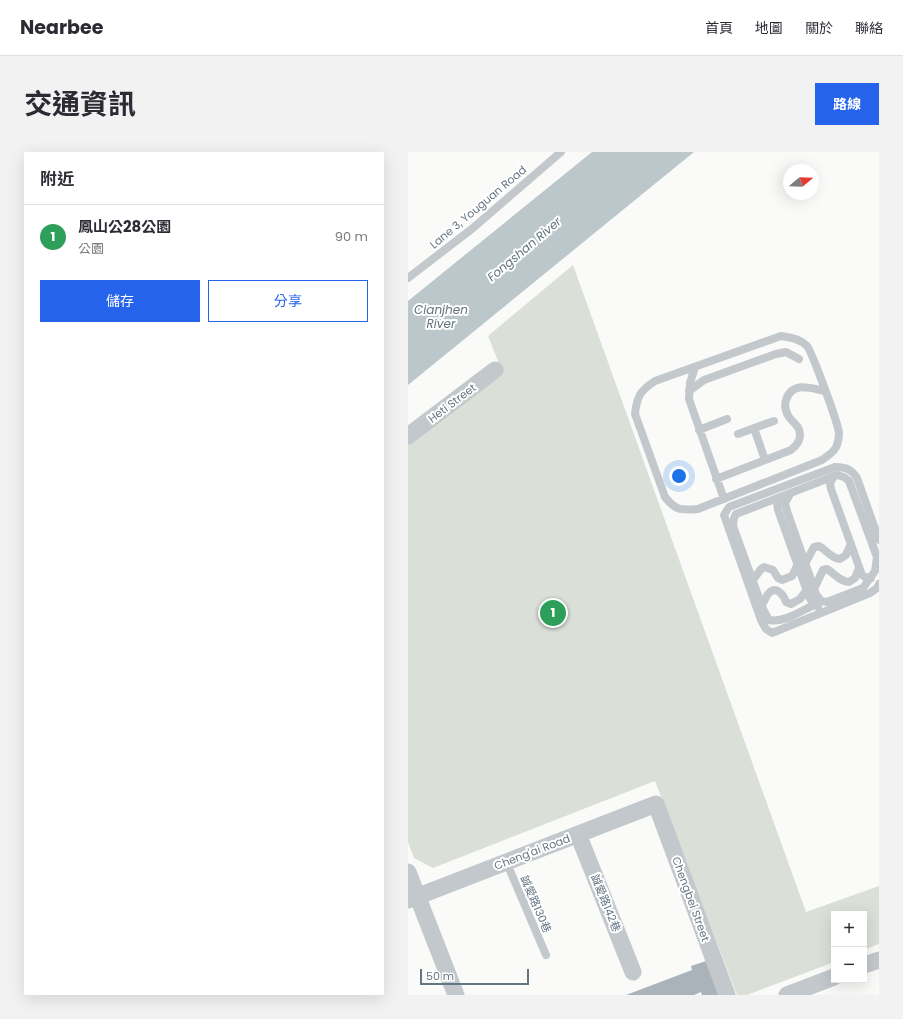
<!DOCTYPE html>
<html lang="zh-TW">
<meta charset="utf-8">
<style>
:root{--surface:#fff;--page:#f2f2f3;--text:#2b2b33;--muted:#7c7c81;--line:#e1e1e2;--accent:#2563eb}
body{margin:0;font-family:Poppins,"Noto Sans TC",sans-serif;background:var(--page);color:var(--text)}
.controls{position:absolute;right:12px;bottom:12px;display:grid;overflow:hidden;border-radius:0px;box-shadow:0 4px 16px #0002}
.controls button{width:36px;height:36px;display:grid;place-items:center;padding:0;border:0;border-bottom:1px solid var(--line);background:var(--surface);color:var(--text);font:20px sans-serif}
.compass{position:absolute;left:375px;top:12px;width:36px;height:36px;border-radius:50%;background:var(--surface);box-shadow:0 4px 16px #0002;rotate:71deg}
.scale{position:absolute;left:12px;bottom:10px;width:109px;box-sizing:border-box;padding-left:4px;border:2px solid #657683;border-top:0;font-size:11px;line-height:14px;white-space:nowrap;color:#657683;-webkit-text-stroke:3px #fff;paint-order:stroke}
.you{position:absolute;left:271px;top:324px;width:14px;height:14px;margin:-10px;border:3px solid #fff;border-radius:50%;background:#1a73e8;box-shadow:0 0 0 6px #1a73e833}
.badge{display:grid;place-items:center;width:26px;height:26px;border-radius:50%;background:var(--accent);color:#fff;font-size:13px;font-weight:700}
.pin{position:absolute;translate:-50% -50%;border:2px solid #fff;box-shadow:0 1px 4px #0006}
.list{margin:0;padding:0;list-style:none}
h2{display:flex;justify-content:space-between;align-items:center;height:52px;margin:0;padding:0 16px;font-size:17px}
h2 small{font-size:13px;font-weight:400;color:var(--muted)}
.list li{display:grid;grid-template-columns:26px 1fr auto;gap:12px;align-items:center;box-sizing:border-box;height:64px;padding:0 16px;border-top:1px solid var(--line)}
.list b{display:block;font-size:15px;white-space:nowrap}
.list p{margin:0;font-size:13px;white-space:nowrap;color:var(--muted)}
.list em{font-size:13px;font-style:normal;color:var(--muted)}
.actions{display:flex;gap:8px;padding:12px 16px}
.actions a{flex:1;padding:9px 0;border:1px solid var(--accent);border-radius:0px;text-align:center;font-size:14px;color:var(--accent)}
.actions .main{background:var(--accent);color:#fff}
.map{position:relative;flex:none;width:471px;height:843px;overflow:hidden;border-radius:0px}
header{display:flex;align-items:center;gap:24px;box-sizing:border-box;height:56px;padding:0 20px;background:var(--surface);border-bottom:1px solid var(--line)}
header strong{font-size:19px}
nav{display:flex;gap:22px;margin-inline-start:auto;font-size:14px}
.intro{display:flex;align-items:center;justify-content:space-between;box-sizing:border-box;height:96px;padding:0 24px}
h1{margin:0;font-size:28px}
.button{padding:10px 18px;border-radius:0px;background:var(--accent);color:#fff;font-size:14px;font-weight:700}
main{display:flex;gap:24px;padding:0 24px}
aside{flex:1;background:var(--surface);border-radius:0px;box-shadow:0 4px 16px #0002}
.map>svg:first-child{display:block}
</style>
<header>
<strong>Nearbee</strong>
<nav><a>首頁</a><a>地圖</a><a>關於</a><a>聯絡</a></nav>
</header>
<div class="intro"><h1>交通資訊</h1><a class="button">路線</a></div>
<main>
<aside>
<h2>附近<small></small></h2>
<ul class="list">
<li><span class="badge" style="background:#2e9e5b">1</span><div><b>鳳山公28公園</b><p>公園</p></div><em>90 m</em></li>
</ul>
<div class="actions"><a class="main">儲存</a><a>分享</a></div>
</aside>
<div class="map">
<svg width="471" height="843" viewBox="0 0 471 843">
<rect width="100%" height="100%" fill="#fafaf8"/>
<path fill="#dadfd7" d="M165,113L398,760L471,734V792L456,798V762H426V810L339,843H329L247,629L25,716L6,706L0,690V292L94,219L80,184Z"/>
<path fill="#bbc7cb" d="M184,0H286L0,233V149Z"/>
<path fill="#aab3b9" d="M304,807L317,843H294L293,840L286,843H218L284,818L283,814Z"/>
<g fill="none" stroke-linecap="round" stroke-linejoin="round">
<path stroke="#c3c8cc" stroke-width="8" d="M0,126L65,76L153,0
M373,184C383,185 392,187 399,194C404,200 430,271 431,281C431,284 430,290 429,293C427,300 419,304 414,308L290,357C273,358 268,359 257,345L227,262C229,244 232,239 247,229Z
M287,215L282,231L281,247L316,347
M281,239L296,228L368,202L378,200L391,207
M346,276L357,308
M291,278L319,267
M330,282L366,269
M426,324L422,331L423,337L454,423L457,425L463,426
M308,327L383,298C388,294 392,290 392,283C392,274 386,272 381,265C378,261 376,253 378,248C384,229 402,236 417,239
M382,342L377,351L379,359L408,442L413,449L419,450L455,436L467,419L469,405L441,329L436,325L429,323L328,362L326,366L325,374L355,457L361,468C376,471 393,459 406,453
M372,346L369,351L370,358L401,445L406,453L410,455
M471,388L449,326C443,317 438,315 427,315L321,355L316,363L353,468L358,477L364,481L462,441L469,436L471,432
M397,412L406,395L411,394C419,398 422,406 432,407L438,403L443,392
M345,428L353,417L356,415L365,418L370,426L374,428L384,424L389,414
M406,437L415,418L419,417C427,422 431,429 441,430L447,426L451,416
M354,453C356,450 358,444 361,441C369,433 376,444 378,450L383,452L392,447L398,439
M98,709L138,803"/>
<path stroke="#c3c8cc" stroke-width="17" d="M0,284L87,218
M170,682L225,820
M0,720L48,843
M0,748L248,652L319,843
M456,813L471,808
M379,843L426,825"/>
</g>
<g text-anchor="middle" dominant-baseline="central" stroke-width="4" stroke-linejoin="round" paint-order="stroke">
<g font-size="11" fill="#657683" stroke="#fff">
<text transform="translate(70 55) rotate(-40)">Lane 3, Youguan Road</text>
<text transform="translate(44 251) rotate(-37)">Heti Street</text>
<text transform="translate(124 700) rotate(-21)">Cheng'ai Road</text>
<text transform="translate(283 747) rotate(70)">Chengbei Street</text>
<text transform="translate(198 751) rotate(68)">誠愛路142巷</text>
<text transform="translate(128 752) rotate(67)">誠愛路130巷</text>
</g>
<g font-size="12" font-style="italic" fill="#60757c" stroke="#fff">
<text transform="translate(116 97) rotate(-40)">Fongshan River</text>
<text x="33" y="157">Cianjhen<tspan x="33" dy="14">River</tspan></text>
</g>
</g>
</svg>
<div class="controls">
<button>+</button>
<button>−</button>
</div>
<svg class="compass" viewBox="-18 -18 36 36"><path d="M0-13l5 13h-10z" fill="#e53935"/><path d="M0 13l5-13h-10z" fill="#7c7c81"/></svg>
<div class="scale">50 m</div>
<div class="you"></div>
<div class="pin badge" style="left:145px;top:461px;background:#2e9e5b">1</div>
</div>
</main>
